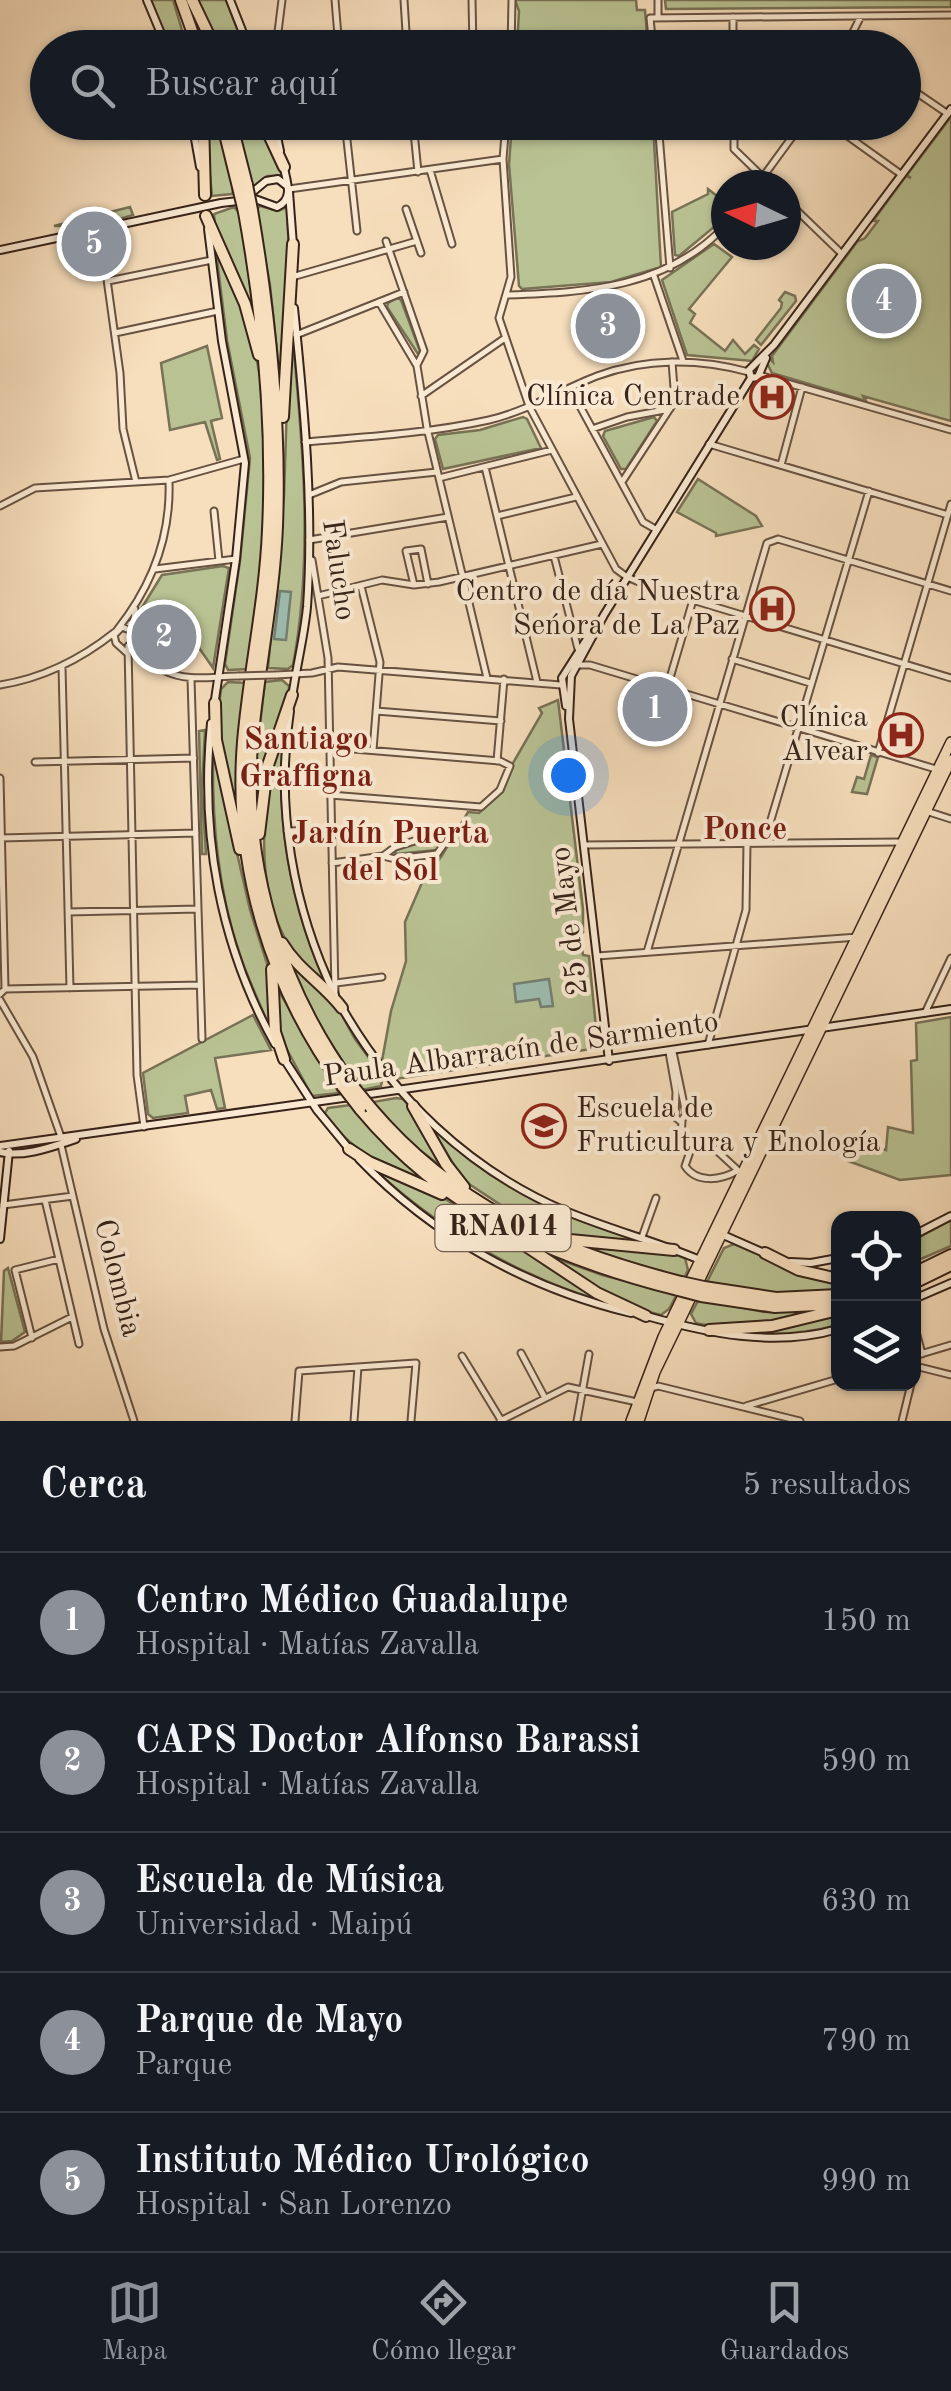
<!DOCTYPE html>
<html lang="es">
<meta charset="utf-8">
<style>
:root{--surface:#171b24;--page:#242831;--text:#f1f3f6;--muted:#9ea1a6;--line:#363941;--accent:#8c9099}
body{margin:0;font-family:"Old Standard TT",serif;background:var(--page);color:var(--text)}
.controls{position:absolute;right:30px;bottom:30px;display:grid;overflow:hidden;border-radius:20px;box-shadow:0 2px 8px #0004}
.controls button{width:90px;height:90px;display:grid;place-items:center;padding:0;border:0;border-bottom:2px solid var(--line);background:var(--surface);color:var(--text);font:50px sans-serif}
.compass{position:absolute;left:711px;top:170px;width:90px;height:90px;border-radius:50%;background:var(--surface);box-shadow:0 2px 8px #0004;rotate:275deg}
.you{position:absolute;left:568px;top:775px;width:35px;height:35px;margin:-25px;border:8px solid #fff;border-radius:50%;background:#1a73e8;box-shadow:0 0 0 15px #1a73e833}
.badge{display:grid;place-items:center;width:65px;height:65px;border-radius:50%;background:var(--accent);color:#fff;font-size:32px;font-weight:700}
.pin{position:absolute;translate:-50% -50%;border:5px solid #fff;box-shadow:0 2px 10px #0006}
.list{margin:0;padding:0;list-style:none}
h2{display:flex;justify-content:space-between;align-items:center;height:130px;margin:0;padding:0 40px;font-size:42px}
h2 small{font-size:32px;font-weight:400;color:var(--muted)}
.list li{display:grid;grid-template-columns:65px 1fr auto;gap:30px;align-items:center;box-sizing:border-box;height:140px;padding:0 40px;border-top:2px solid var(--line)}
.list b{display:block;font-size:38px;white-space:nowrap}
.list p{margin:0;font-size:32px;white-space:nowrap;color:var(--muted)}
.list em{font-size:32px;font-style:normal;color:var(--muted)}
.icon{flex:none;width:55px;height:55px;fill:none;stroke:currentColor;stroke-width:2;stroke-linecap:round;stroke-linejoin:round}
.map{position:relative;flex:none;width:951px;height:1421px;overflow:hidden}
.search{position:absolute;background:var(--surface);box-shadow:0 2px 8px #0004;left:30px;right:30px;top:30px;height:110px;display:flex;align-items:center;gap:25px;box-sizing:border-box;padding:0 35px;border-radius:55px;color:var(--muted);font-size:38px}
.sheet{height:830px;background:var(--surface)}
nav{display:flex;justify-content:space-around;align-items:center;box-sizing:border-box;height:140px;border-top:2px solid var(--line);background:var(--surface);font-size:28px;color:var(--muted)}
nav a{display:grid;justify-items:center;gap:5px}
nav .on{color:var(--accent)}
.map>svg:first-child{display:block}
</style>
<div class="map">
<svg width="951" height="1421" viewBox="0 0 951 1421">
<rect width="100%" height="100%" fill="#f7debc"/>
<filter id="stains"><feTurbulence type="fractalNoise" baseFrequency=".002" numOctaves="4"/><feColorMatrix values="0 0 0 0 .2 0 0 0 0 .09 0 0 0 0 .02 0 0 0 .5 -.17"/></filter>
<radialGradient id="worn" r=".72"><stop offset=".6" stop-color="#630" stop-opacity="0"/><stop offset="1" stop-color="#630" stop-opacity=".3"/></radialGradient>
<path fill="#b9c293" stroke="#787256" stroke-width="2.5" d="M150,0H173L187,47H170Z
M197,0H226L244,47H220Z
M515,0H636L637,10H645L648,47H517L519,11Z
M665,0H951V7L666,9Z
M951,117V421L863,396L866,401L772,373L767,363L770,359L773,362L772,356L857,242L865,238L878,221H873L906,176L911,178L907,175Z
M205,123H217L234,188L232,194L212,196Z
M237,123H261L274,149L282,176H267L255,187L251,184Z
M512,123H653L661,267L611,282L522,289L519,286L509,164Z
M708,189L726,203V217L679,256L675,255L672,212L708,194Z
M260,206L278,211L287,207L289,254L281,391L270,285L256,209Z
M130,207L133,215L100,225L54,226Z
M234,207L240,213L258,340L215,225L214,214Z
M714,244L732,257L689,309L695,314L690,323L725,351L733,340L745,354L754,345L759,349L752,361L687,355L662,280Z
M216,251C228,277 241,302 249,330C280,428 262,567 249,669L228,670L225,664L240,561L250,458L227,340Z
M785,292L795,296L796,301L761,345L756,340L781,308L782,303L779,300Z
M397,298L401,300L420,351L418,354L387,307L388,303Z
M290,310C301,427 315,549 293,665L288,669L268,668L284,496Z
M207,346L222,418L211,421L220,459L217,460L205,422L170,430L161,363Z
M523,417L527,419L541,448L443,469L435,439L438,435L480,430Z
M654,417L657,421L626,469H621L603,436L605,431Z
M698,479L756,516L762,526L716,536V533L677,512Z
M223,566L229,568L213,668L197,645L187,644L184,619L141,609L162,575Z
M282,680L289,686L288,698L257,818L256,757L265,682Z
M228,682L247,683L239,827L217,722L221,689Z
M558,700L583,909V932L580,933L583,955L589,956L598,1048L396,1079L382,1061L391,1011L406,961L405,922L424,878L441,857L468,812L479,813L503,791L513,763L542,713L539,708Z
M284,727C275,817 289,905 328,987C246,929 257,811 284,727Z
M205,730L202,790L206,854H202L199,731Z
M213,748L250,910L270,973L272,1034C262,1007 249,982 240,955C217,888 212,819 213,748Z
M871,755L878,757L867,794L852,792L857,777L864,779Z
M440,837L443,842L437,850L395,854L396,850Z
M288,958L333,999L355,1039L383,1077L381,1086L362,1090L357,1084L316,1020Z
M277,988L339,1093L312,1096L277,1031Z
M253,1015L271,1050L215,1058L225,1108L217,1109L211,1090L185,1096L188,1113L153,1118L148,1114L143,1073Z
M951,1017V1175L900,1180L848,1161L854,1140L886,1150L888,1127L913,1133L911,1061L917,1060L916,1023Z
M396,1098L403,1099L411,1108L450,1173L409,1142L373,1102Z
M350,1105L388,1148L430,1186C380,1163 360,1158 324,1115L328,1108Z
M428,1122C490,1183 562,1216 644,1242L566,1235L522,1219L463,1180Z
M367,1163L442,1197L611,1304C517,1277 438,1229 367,1163Z
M951,1220V1246L914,1262V1240Z
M557,1239L672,1252L685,1258L688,1270L684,1278L610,1258Z
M734,1244L801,1272L838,1280V1290L776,1293L706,1284L724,1248Z
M541,1253L602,1275L677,1294L669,1309L661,1315C616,1305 580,1277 541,1253Z
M8,1268L25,1332L12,1341L1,1342L4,1271Z
M699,1299L764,1312L831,1310C788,1321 740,1334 696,1323L691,1314Z
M838,1314V1325C807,1333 780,1336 747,1333L787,1328Z"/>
<path fill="#9dbcaf" stroke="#747f73" stroke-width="2.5" d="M280,591L291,592L286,640L274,639Z
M549,979L553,1006L541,1007L539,999L516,1002L514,984Z"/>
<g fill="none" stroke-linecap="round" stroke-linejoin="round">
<g stroke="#675242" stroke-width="9">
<path id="street" d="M335,0L339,48
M404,0L407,48
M472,0L473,48
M658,0V18
M733,17V48
M276,48L282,0
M511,48L512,0
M653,48L650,18L951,15
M845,48L861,16
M904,84L948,114
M345,122L357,231
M413,122L418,172
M506,122L503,159L511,277L499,318L529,406L616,569L627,577L656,589L951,678
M658,122L670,268
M734,122V149L771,185
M828,122L902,175
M430,170L452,244
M757,185L803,122
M289,189L503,159
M786,200L842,254
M406,209L421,253
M100,229L120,373L123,429L136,482
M386,241L424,351L417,365
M654,276L683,361
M292,277L417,241
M108,281L212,260
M508,295C589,292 667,288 726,225
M379,302L417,366L427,428L487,678
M115,333L218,311
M296,335L404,292
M759,375L951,430
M570,388L643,522L657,530
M421,396L505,338
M592,429L627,417L670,409
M305,442C366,437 430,433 489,420C527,411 561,390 597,376C645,358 699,358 749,372
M709,444L948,515
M781,465L802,387
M485,467L537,682
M439,478L552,450
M622,482L675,401L672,362
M309,495L341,482L437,472
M0,506L35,488L169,480L244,459
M214,511L219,561
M497,516L576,497
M309,540L448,517
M554,556L578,649
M312,560L328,658L335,992
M155,569L236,559
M414,585L406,551L421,549L428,584
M361,586L380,662L373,750
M318,596L382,580L414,585L439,582L602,544
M135,609L133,634L142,651
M117,630C152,586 171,538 169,481
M130,645C142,652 151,664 163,670C188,683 213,676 238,676
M128,646L137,1075L144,1127
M127,653L116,643L114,635L122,627L132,631
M732,659L810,683
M578,665H590L939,770
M62,667L70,988
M276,675L312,673L338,667L561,685
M191,679L202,1039
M0,685C44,678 80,660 115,632
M667,688L693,600
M376,711L501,721
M329,747L500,761L510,766L500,790L481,807L330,795
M878,753L951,504
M497,761L504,679
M35,762L194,758
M0,778L5,989
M926,811L951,819
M287,831L331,830
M1,838L196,833
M770,843V823L869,491
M584,845L902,842
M332,863L383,856L395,859L437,854L449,837L447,833H439L395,847L383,856
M68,912L198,909
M647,952L767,543L778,539L951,591
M597,956L858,937
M336,983L382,977
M0,994L5,989L200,985
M0,1000L33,1057L61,1137
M925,1013L951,958
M708,1045L746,910L747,843
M669,1052L676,1092L675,1117L680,1121
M673,1052L686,1114L681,1121
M682,1121L681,1137L693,1143
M61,1145L104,1329L134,1421
M737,1171C721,1180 697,1184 685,1166L693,1143L704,1139L741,1173
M45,1200L79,1344
M3,1205L73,1196
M642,1237L656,1198
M914,1324L922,1354
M32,1338L15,1270L59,1259
M0,1347L14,1346L72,1317
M521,1353L545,1398
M462,1356L501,1420
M914,1356L951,1345
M915,1366L951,1375
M914,1371L917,1355
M652,1388L658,1386L800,1421
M746,1406L838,1379
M295,1421L299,1371L416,1363L411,1421
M354,1421L358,1367
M500,1421L568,1387L637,1402
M577,1421L589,1354
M902,1421L911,1384"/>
</g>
<g stroke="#372319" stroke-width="10">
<path id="secondary" d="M147,0L167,48
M230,0L249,48
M192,122L200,167
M274,122L280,151
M289,192L293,245
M249,195L266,181L278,179L287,186
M208,229L222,341L245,463L236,559L214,706
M0,250L221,203L255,199L277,207C294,199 287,183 284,168
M751,378L749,370L774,345L951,109
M751,378L758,377L766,358
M562,678L597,623
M562,678L566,706
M292,698C296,668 304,638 307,607C314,508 304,406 294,308
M290,711C275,807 293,908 335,995
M211,723C200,835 220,946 275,1044
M341,1006C392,1096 468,1169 563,1210C608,1229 655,1241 700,1260
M284,1059L317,1110L350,1150
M609,1061L569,719L571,676L604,615L751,378
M363,1095L951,1009
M0,1146L350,1097
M0,1152C24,1158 54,1146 76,1139
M359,1159C433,1236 527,1288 631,1313
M721,1234L764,1253
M914,1235L951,1216
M0,1239L9,1151
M791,1262L811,1263L838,1258
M914,1299L951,1283
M643,1315C707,1333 774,1348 838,1329"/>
</g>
<g stroke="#372319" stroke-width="12">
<path id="primary" d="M631,1421L663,1337L951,742
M639,1421L655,1372L951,760"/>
</g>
<g stroke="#372319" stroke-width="14">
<path id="highway" d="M181,0L198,48
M192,0L215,48
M203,122L205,195
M222,122L238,187
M231,122L247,185
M263,122L284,167
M252,210C270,315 281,419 277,526C274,600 258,671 252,744C243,867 280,986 352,1085
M244,212C263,317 273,423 268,530C265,602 249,671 243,742C233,866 270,987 343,1087
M206,216L245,304L259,355
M283,417L293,244
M215,703L216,740L240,849
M259,834L267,768L292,695
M282,943C298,970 324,984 342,1008
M272,969L275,1032L284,1059
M413,1106L446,1164L464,1187
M371,1108C455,1207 558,1251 681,1282
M360,1109C446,1212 551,1258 678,1290
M349,1149L369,1162L442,1194
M547,1234L570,1240L674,1250
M523,1244L597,1293L646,1316
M765,1253L799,1270L838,1279
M914,1273L951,1255
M914,1283L951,1265
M704,1287L776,1298L838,1295
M701,1296L775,1307L838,1304
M709,1330L772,1326L838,1310"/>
</g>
<use href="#street" stroke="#faead3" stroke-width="5"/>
<use href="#secondary" stroke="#faead3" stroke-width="6"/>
<use href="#primary" stroke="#f7debc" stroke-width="9"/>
<use href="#highway" stroke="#f7debc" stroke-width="10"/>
<g stroke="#675242" stroke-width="9" stroke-linecap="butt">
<path id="street-bridge" d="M238,676L276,675"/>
</g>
<g stroke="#372319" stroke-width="14" stroke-linecap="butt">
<path id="highway-bridge" d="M247,185L252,210
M238,187L244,212
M352,1085L371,1108
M343,1087L360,1109
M681,1282L704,1287
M678,1290L701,1296"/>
</g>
<use href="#street-bridge" stroke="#faead3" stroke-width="5"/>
<use href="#highway-bridge" stroke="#f7debc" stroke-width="10"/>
</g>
<defs>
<g id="hospital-ring" transform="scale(2.25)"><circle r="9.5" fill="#faead3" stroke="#8f2418" stroke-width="1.5"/><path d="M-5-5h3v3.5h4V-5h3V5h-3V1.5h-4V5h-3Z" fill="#8f2418"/></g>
<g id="university-ring" transform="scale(2.25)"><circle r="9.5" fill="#faead3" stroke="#8f2418" stroke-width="1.5"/><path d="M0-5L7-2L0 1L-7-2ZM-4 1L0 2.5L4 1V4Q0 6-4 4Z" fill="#8f2418"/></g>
</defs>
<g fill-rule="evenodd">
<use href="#hospital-ring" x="772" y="397"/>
<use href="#hospital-ring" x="772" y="609"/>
<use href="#hospital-ring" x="901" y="735"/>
<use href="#university-ring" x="544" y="1126"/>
</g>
<g text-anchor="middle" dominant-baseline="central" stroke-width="8" stroke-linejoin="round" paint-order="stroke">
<rect fill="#faead3" stroke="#725f51" stroke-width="2.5" x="435.5" y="1205" width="135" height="46" rx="8"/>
<g font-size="28" font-weight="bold" fill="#372319">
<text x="503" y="1228">RNA014</text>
</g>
<g font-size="30" fill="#372319" stroke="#faead3" text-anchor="end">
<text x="740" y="397">Clínica Centrade</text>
<text x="740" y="592">Centro de día Nuestra<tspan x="740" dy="34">Seńora de La Paz</tspan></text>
<text x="868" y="718">Clínica<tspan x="868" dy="34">Alvear</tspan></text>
<text x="576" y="1109" text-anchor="start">Escuela de<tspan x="576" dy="34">Fruticultura y Enología</tspan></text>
</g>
<g font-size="30" fill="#372319" stroke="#faead3">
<text transform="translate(338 570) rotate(82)">Falucho</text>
<text transform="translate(570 921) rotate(-97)">25 de Mayo</text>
<text transform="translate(521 1050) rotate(-8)">Paula Albarracín de Sarmiento</text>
<text transform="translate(117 1278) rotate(76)">Colombia</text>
</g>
<g font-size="32" font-weight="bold" fill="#7a1f14" stroke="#faead3">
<text x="306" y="741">Santiago<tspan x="306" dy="37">Graffigna</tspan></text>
<text x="745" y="831">Ponce</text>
<text x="390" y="835">Jardín Puerta<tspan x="390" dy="37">del Sol</tspan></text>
</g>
</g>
<rect width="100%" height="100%" filter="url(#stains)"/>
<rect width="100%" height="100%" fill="url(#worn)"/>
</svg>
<div class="controls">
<button><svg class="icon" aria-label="locate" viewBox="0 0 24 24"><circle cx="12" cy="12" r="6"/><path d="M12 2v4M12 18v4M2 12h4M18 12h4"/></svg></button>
<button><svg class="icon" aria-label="layers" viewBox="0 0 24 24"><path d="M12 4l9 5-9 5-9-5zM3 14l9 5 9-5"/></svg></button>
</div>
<svg class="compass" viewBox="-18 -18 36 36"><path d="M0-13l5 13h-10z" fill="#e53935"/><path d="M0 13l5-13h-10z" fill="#9ea1a6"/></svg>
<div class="you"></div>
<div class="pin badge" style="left:655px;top:709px">1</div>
<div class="pin badge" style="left:164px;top:637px">2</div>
<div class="pin badge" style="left:608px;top:326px">3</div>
<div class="pin badge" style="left:884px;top:301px">4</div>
<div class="pin badge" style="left:94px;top:244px">5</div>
<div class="search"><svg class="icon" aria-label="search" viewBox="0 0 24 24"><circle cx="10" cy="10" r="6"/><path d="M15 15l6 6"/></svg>Buscar aquí</div>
</div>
<section class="sheet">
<h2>Cerca<small>5 resultados</small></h2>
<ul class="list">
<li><span class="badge">1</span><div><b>Centro Médico Guadalupe</b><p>Hospital · Matías Zavalla</p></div><em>150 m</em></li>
<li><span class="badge">2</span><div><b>CAPS Doctor Alfonso Barassi</b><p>Hospital · Matías Zavalla</p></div><em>590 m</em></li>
<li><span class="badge">3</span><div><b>Escuela de Música</b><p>Universidad · Maipú</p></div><em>630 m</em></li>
<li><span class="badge">4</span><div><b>Parque de Mayo</b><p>Parque</p></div><em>790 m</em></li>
<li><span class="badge">5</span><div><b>Instituto Médico Urológico</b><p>Hospital · San Lorenzo</p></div><em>990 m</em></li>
</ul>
</section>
<nav>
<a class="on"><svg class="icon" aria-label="map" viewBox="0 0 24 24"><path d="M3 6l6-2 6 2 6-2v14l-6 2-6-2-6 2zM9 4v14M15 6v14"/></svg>Mapa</a>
<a><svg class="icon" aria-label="directions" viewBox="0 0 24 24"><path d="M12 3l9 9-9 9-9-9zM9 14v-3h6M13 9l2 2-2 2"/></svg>Cómo llegar</a>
<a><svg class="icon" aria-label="saved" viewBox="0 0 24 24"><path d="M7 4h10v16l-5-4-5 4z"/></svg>Guardados</a>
</nav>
